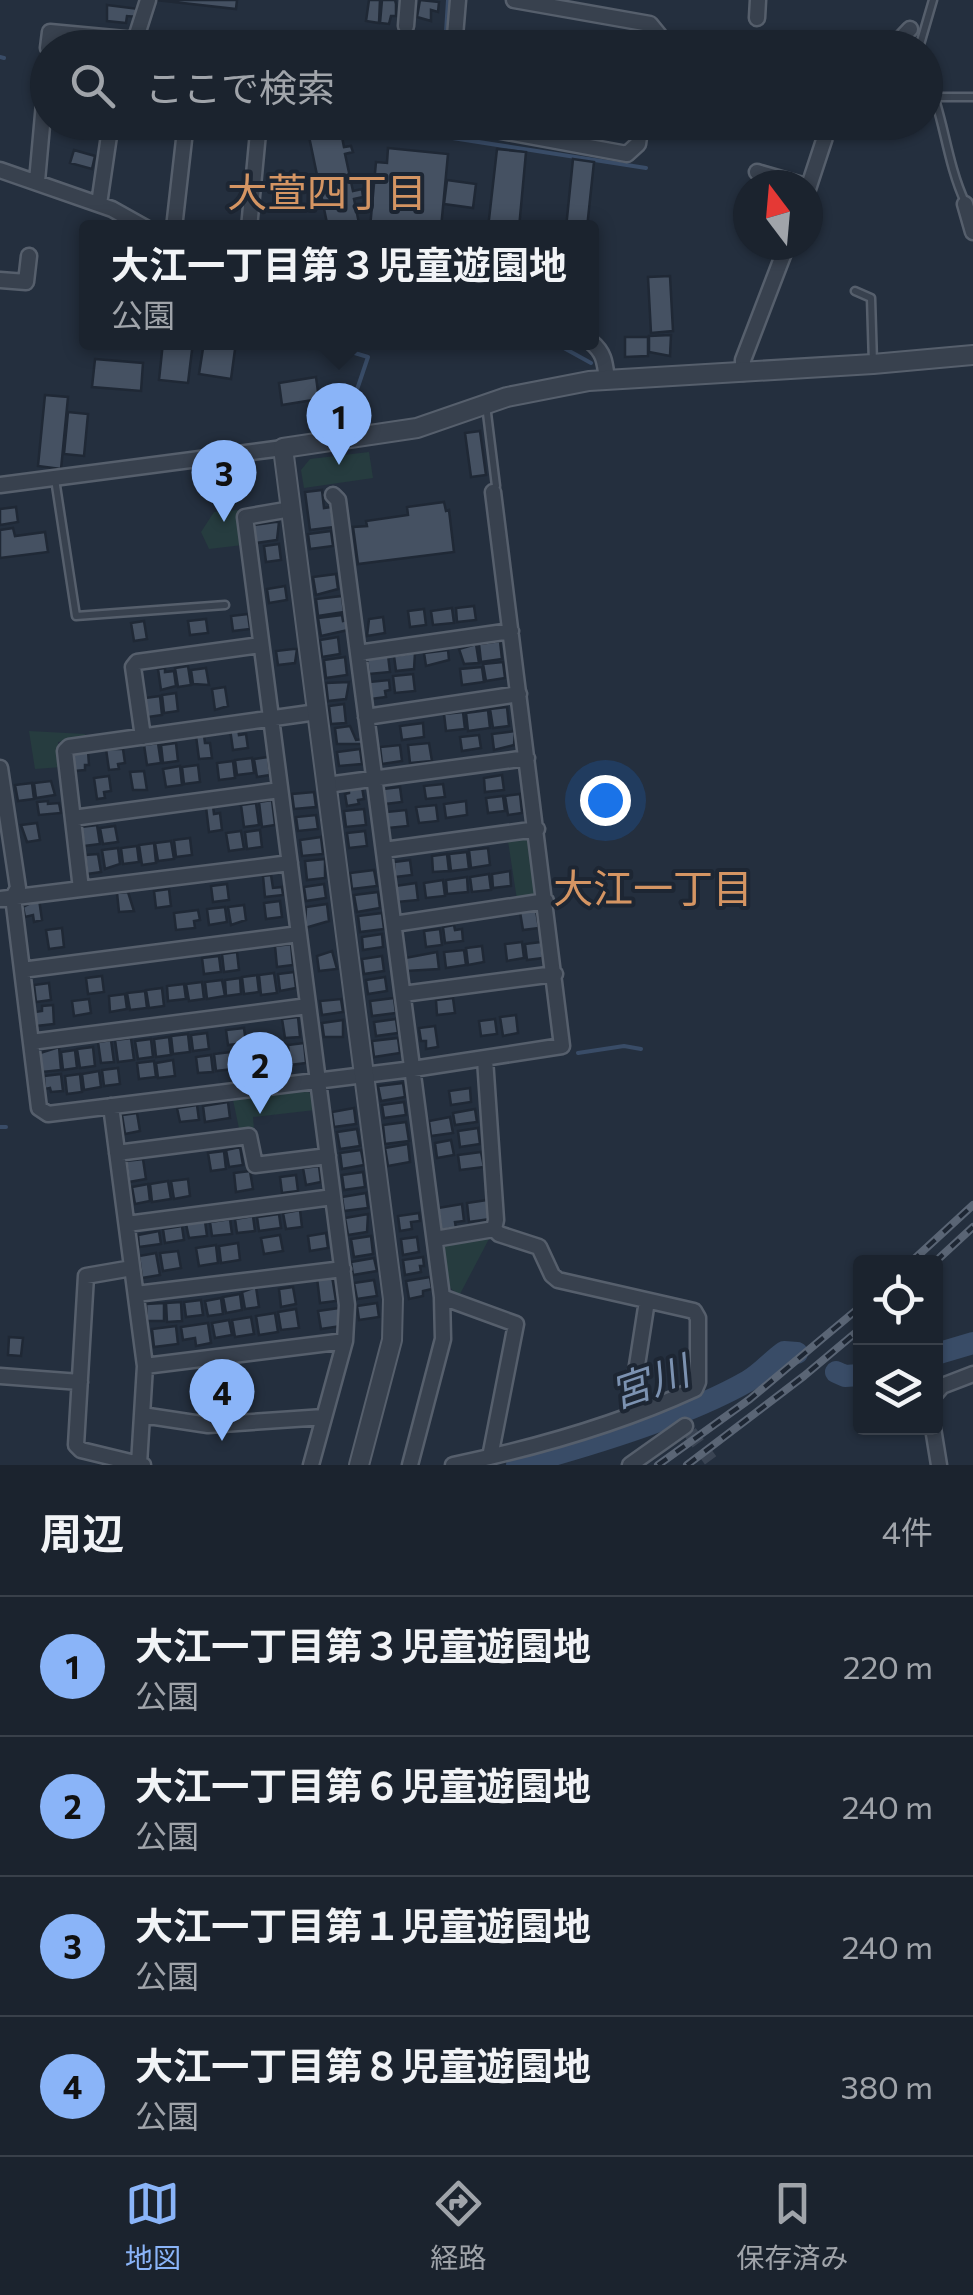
<!DOCTYPE html>
<html lang="ja">
<meta charset="utf-8">
<style>
:root{--surface:#1b232e;--page:#242b36;--text:#f1f3f6;--muted:#a0a4aa;--line:#39404a;--accent:#8ab4f8}
body{margin:0;font-family:Commissioner,"Noto Sans JP",sans-serif;background:var(--page);color:var(--text)}
.controls{position:absolute;right:30px;bottom:30px;display:grid;overflow:hidden;border-radius:10px;box-shadow:0 2px 8px #0004}
.controls button{width:90px;height:90px;display:grid;place-items:center;padding:0;border:0;border-bottom:2px solid var(--line);background:var(--surface);color:var(--text);font:50px sans-serif}
.compass{position:absolute;left:733px;top:170px;width:90px;height:90px;border-radius:50%;background:var(--surface);box-shadow:0 2px 8px #0004;rotate:344deg}
.you{position:absolute;left:605px;top:800px;width:35px;height:35px;margin:-25px;border:8px solid #fff;border-radius:50%;background:#1a73e8;box-shadow:0 0 0 15px #1a73e833}
.badge{display:grid;place-items:center;width:65px;height:65px;border-radius:50%;background:var(--accent);color:#111;font-size:32px;font-weight:700}
.pin{position:absolute;translate:-50% -82px;filter:drop-shadow(0 2px 5px #0008)}
.pin::after{content:'';position:absolute;top:52px;width:35px;height:30px;background:inherit;clip-path:polygon(0 0,100% 0,50% 100%)}
.popup{position:absolute;left:79px;top:220px;width:520px;height:130px;box-sizing:border-box;display:grid;place-content:center;border-radius:10px;background:var(--surface);filter:drop-shadow(0 2px 8px #0005);font-size:32px;white-space:nowrap;color:var(--muted)}
.popup b{font-size:38px;color:var(--text)}
.popup::after{content:'';position:absolute;left:50%;top:100%;margin-left:-20px;border:20px solid transparent;border-top-color:var(--surface)}
.list{margin:0;padding:0;list-style:none}
h2{display:flex;justify-content:space-between;align-items:center;height:130px;margin:0;padding:0 40px;font-size:42px}
h2 small{font-size:32px;font-weight:400;color:var(--muted)}
.list li{display:grid;grid-template-columns:65px 1fr auto;gap:30px;align-items:center;box-sizing:border-box;height:140px;padding:0 40px;border-top:2px solid var(--line)}
.list b{display:block;font-size:38px;white-space:nowrap}
.list p{margin:0;font-size:32px;white-space:nowrap;color:var(--muted)}
.list em{font-size:32px;font-style:normal;color:var(--muted)}
.icon{flex:none;width:55px;height:55px;fill:none;stroke:currentColor;stroke-width:2;stroke-linecap:round;stroke-linejoin:round}
.map{position:relative;flex:none;width:973px;height:1465px;overflow:hidden}
.search{position:absolute;background:var(--surface);box-shadow:0 2px 8px #0004;left:30px;right:30px;top:30px;height:110px;display:flex;align-items:center;gap:25px;box-sizing:border-box;padding:0 35px;border-radius:55px;color:var(--muted);font-size:38px}
.sheet{height:690px;background:var(--surface)}
nav{display:flex;justify-content:space-around;align-items:center;box-sizing:border-box;height:140px;border-top:2px solid var(--line);background:var(--surface);font-size:28px;color:var(--muted)}
nav a{display:grid;justify-items:center;gap:5px}
nav .on{color:var(--accent)}
.map>svg:first-child{display:block}
</style>
<div class="map">
<svg width="973" height="1465" viewBox="0 0 973 1465">
<rect width="100%" height="100%" fill="#242f3e"/>
<path fill="#263c3f" d="M369,452L373,478L304,488L301,470L310,459Z
M238,510L243,545L209,549L201,532L214,512Z
M29,731L85,734L86,737L58,742L62,767L35,769Z
M526,838L532,843L539,891L533,897L517,900L508,841Z
M307,1091L312,1095L315,1110L253,1117L254,1130L240,1133L233,1100Z
M490,1237L460,1294C441,1288 444,1265 442,1248L449,1243Z"/>
<g fill="none" stroke-linecap="round" stroke-linejoin="round">
<path stroke="#394c67" stroke-width="4" d="M445,48L448,0
M0,57L4,58
M393,122L414,132L646,168
M318,342L368,357L343,431
M553,342L591,363
M578,1053L624,1046L641,1049
M0,1127H6"/>
<path stroke="#394c67" stroke-width="22" d="M936,1354L973,1343
M836,1372L845,1376L860,1375
M517,1465C588,1446 685,1417 748,1381C762,1373 771,1361 784,1352L797,1353"/>
</g>
<path fill="#455162" stroke="#1f2835" stroke-width="2.5" d="M156,0H237L236,9Z
M369,0H380L379,23L366,21Z
M382,0H395L396,4V16H391L389,24L380,23Z
M420,0L439,2L438,12L431,10V21L417,17Z
M107,5L139,9L138,17L127,16L126,23L107,21Z
M306,122H339L344,147L351,146L353,152L345,154L353,191L362,189L363,197L354,199L360,228H328Z
M388,148L448,154L441,228H370L376,162L387,163Z
M497,149L526,152L519,228H488Z
M74,150L95,156L92,169L70,163Z
M573,159L594,162L587,228H566Z
M447,180L476,184L473,208L444,204Z
M670,276L673,331L651,333L648,277Z
M671,335L670,356L649,352V336Z
M625,337H648V356L625,357Z
M163,342H193L188,383L159,380Z
M204,342H236L231,379L199,374Z
M95,359L143,363L141,391L92,387Z
M316,377L319,399L282,405L279,383Z
M45,395L68,397L61,469L38,466Z
M68,412L88,414L84,456L64,454Z
M480,431L486,475L471,477L465,433Z
M322,490L324,508L331,507L334,527L310,530L305,492Z
M444,502L446,511L449,510L454,552L358,564L353,527L367,526L366,521L408,515L407,507Z
M16,507L18,522L0,525V509Z
M275,522H279L277,540L256,543L253,525Z
M13,528L15,536L45,532L48,552L0,558V530Z
M331,531L333,546L310,549L308,534Z
M279,544L281,560L266,562L264,546Z
M336,574L338,589L316,595L313,577Z
M285,586L287,600L269,603L267,589Z
M342,596L344,612L318,616L316,599Z
M474,606L476,620L457,622L456,608Z
M452,608L454,623L433,625L431,611Z
M424,609L426,625L410,627L408,611Z
M248,614L250,629L233,631L231,616Z
M342,615L343,621L347,620L348,630L321,636L318,618Z
M383,617L385,633L367,636L369,619Z
M206,619L208,633L190,635L188,621Z
M144,621L147,639L134,641L131,623Z
M338,637L340,654L322,657L320,640Z
M500,641L502,659L481,662L479,644Z
M476,644L479,663L464,664L459,649Z
M293,649H297L295,663L278,665L276,651Z
M448,650L449,660L426,666L424,653Z
M412,653H415L414,669L396,671L394,656Z
M388,655L390,672L369,674L367,658Z
M345,657L347,675L326,678L324,660Z
M503,662L505,678L486,681L483,664Z
M188,666L191,685L178,687L175,668Z
M482,667L484,682L462,685L460,669Z
M165,668V672L174,671L176,686L161,690L158,669Z
M206,668L209,685L193,684L191,670Z
M413,674L415,691L395,693L393,676Z
M389,680L390,690L385,691L386,697L371,699L369,682Z
M349,682L346,699L328,701L326,683Z
M225,687L228,706L215,710L212,689Z
M176,693L178,711L164,713L162,695Z
M160,696L162,715L148,717L145,698Z
M344,704L346,723L331,724L329,706Z
M507,707L509,726L493,728L490,709Z
M488,710L490,728L468,731L466,713Z
M463,712L465,729L446,731L444,714Z
M423,723L424,737L402,740L400,726Z
M350,726L356,740L363,739V744H337L335,728Z
M238,728L239,735L246,734L248,748L233,750L230,729Z
M515,731L514,745L494,750L492,734Z
M204,735L205,743H210L212,758L199,759L196,736Z
M479,735L481,748L462,751L460,737Z
M158,743L161,763L147,765L144,745Z
M176,743L178,761L163,763L161,745Z
M429,743L432,761L410,763L408,745Z
M400,745L402,761L382,764L380,747Z
M106,749H123L125,763L118,764L119,769L109,770Z
M360,749L362,764L339,766L337,752Z
M88,751L89,765H85V770L74,771L72,753Z
M268,757L270,775L257,777L254,759Z
M252,758L254,773L237,775L235,760Z
M233,761L235,778L219,780L217,763Z
M198,765L200,782L184,784L182,767Z
M180,766L182,785L166,787L163,769Z
M144,771L147,790H133L130,772Z
M502,775L504,790L485,792L484,778Z
M109,776L111,791L104,792L105,798L97,799L94,778Z
M51,781L55,795L36,798L34,783Z
M32,783L34,799L18,801L15,785Z
M443,784L445,797L426,799L424,786Z
M362,787L364,799L358,800L359,804L347,806L345,794L349,793V788Z
M400,787L402,802L385,804L383,789Z
M314,792L316,807L294,809L292,794Z
M520,794L522,813L508,815L505,796Z
M503,796L505,811L488,813L486,798Z
M272,800L275,825L262,827L259,802Z
M48,801V804L59,803L61,813L39,815L37,802Z
M466,801L467,815L446,818L444,804Z
M256,803L259,825L244,827L241,805Z
M436,805L438,821L419,823L416,807Z
M213,806L214,814L220,813L222,830L209,832L206,807Z
M364,809L366,825L346,827L344,811Z
M406,810L408,826L388,828L386,812Z
M316,815L318,829L298,831L296,817Z
M37,823L40,840L27,842L21,825Z
M97,825L100,844L84,846L81,827Z
M115,826L118,842L103,844L100,828Z
M260,830L262,847L247,849L245,832Z
M241,831L244,849L229,851L226,833Z
M365,831L367,846L349,848L347,833Z
M321,837L323,854L302,856L300,840Z
M190,838L192,855L176,857L174,840Z
M171,841L174,859L158,861L155,843Z
M154,843L156,863L142,865L139,845Z
M137,846L139,862L123,864L121,848Z
M118,848L120,864L105,869L102,850Z
M488,848L490,865L471,868L469,850Z
M467,852L469,869L451,871L449,854Z
M98,854L101,872L87,874L85,855Z
M447,854L449,871L433,872L432,856Z
M325,859V878L307,880L305,861Z
M410,860L412,875L395,877L394,862Z
M374,870L377,886L352,889L350,873Z
M510,871L511,886L493,888L492,874Z
M489,874L491,890L472,892L470,877Z
M271,875L273,888L282,887L283,895L265,897L263,876Z
M467,877L468,892L447,894L446,880Z
M443,880L445,896L426,898L424,883Z
M416,883L418,900L397,902L395,886Z
M227,884L229,900L213,902L211,886Z
M324,884L326,898L306,901L304,887Z
M169,889L171,906L156,908L154,891Z
M128,892L134,911L119,912L117,893Z
M378,892L380,908L357,912L354,895Z
M39,899L42,920L34,922L33,915L25,917L23,907Z
M280,901L282,917L266,919L264,903Z
M327,904L329,921L305,928L306,907Z
M244,905L246,920L231,925L228,907Z
M225,907L227,922L209,925L207,909Z
M198,910L200,920L194,921L195,928L176,930L174,913Z
M536,910L539,928L523,930L520,912Z
M382,913L384,929L360,932L358,916Z
M454,925L455,930L462,929L463,941L445,943L443,927Z
M62,928L64,947L49,949L46,930Z
M440,929L442,945L426,947L424,931Z
M382,934L383,947L363,950L362,937Z
M522,942L524,958L507,961L505,944Z
M541,942L543,958L527,960L525,944Z
M291,944L293,965L277,967L275,946Z
M482,946L484,962L468,965L466,948Z
M464,950L466,965L446,968L444,952Z
M332,951L337,969L319,971L317,956Z
M237,952L239,970L224,972L222,954Z
M437,952L439,969L406,971L405,958Z
M219,956L221,972L204,974L202,958Z
M382,956L384,971L364,974L362,959Z
M294,972L296,988L280,991L278,974Z
M274,973L277,993L261,995L259,975Z
M257,975L259,992L244,994L242,977Z
M102,976L104,992L88,994L86,978Z
M385,977L387,991L368,994L366,980Z
M240,978L241,994L226,996L225,980Z
M222,980L225,996L207,999L205,982Z
M202,982L204,999L189,1001L186,984Z
M49,983L51,1000L36,1002L34,985Z
M184,984L186,999L168,1001L167,986Z
M162,988L164,1006L149,1008L146,990Z
M145,991L147,1008L130,1010L127,993Z
M125,994L127,1009L110,1012L109,996Z
M394,998L396,1013L372,1016L370,1001Z
M453,998L455,1013L437,1015L436,1000Z
M89,999L91,1013L74,1016L72,1001Z
M341,999L343,1012L322,1015L320,1001Z
M53,1005L54,1024L36,1026L35,1012L42,1011V1006Z
M516,1015L518,1033L503,1036L500,1017Z
M298,1017L300,1037L285,1038L282,1019Z
M396,1019L398,1033L376,1036L374,1022Z
M495,1019L497,1034L481,1036L479,1021Z
M343,1020V1037H324L322,1023Z
M435,1026L438,1047L426,1049V1041H421L419,1028Z
M244,1028L246,1043L228,1045L226,1030Z
M207,1033L209,1049L193,1051L191,1035Z
M188,1034L190,1052L173,1054L171,1036Z
M169,1037L171,1055L156,1057L154,1039Z
M131,1038L134,1060L118,1062L115,1040Z
M398,1038L400,1053L374,1057L372,1041Z
M151,1039L153,1057L138,1059L135,1041Z
M111,1040L114,1062L101,1063L98,1042Z
M304,1043L306,1063L290,1065L288,1045Z
M285,1045L287,1063L272,1065L269,1047Z
M267,1046L269,1066L253,1068L250,1048Z
M59,1047L61,1070L42,1072L40,1053Z
M93,1047L95,1066L80,1068L77,1049Z
M249,1048L251,1068L235,1069L233,1050Z
M75,1050L77,1068L63,1070L61,1052Z
M231,1052L233,1069L216,1071L214,1054Z
M211,1055L213,1072L198,1073L196,1057Z
M173,1060L175,1076L158,1078L156,1063Z
M154,1061L156,1077L139,1079L137,1063Z
M118,1068L120,1084L104,1086L102,1070Z
M99,1071L101,1087L84,1090L82,1074Z
M61,1074L63,1091L51,1092L50,1088L45,1089L44,1076Z
M80,1074L82,1092L67,1094L65,1076Z
M403,1083L405,1097L381,1101L378,1086Z
M470,1088L471,1102L451,1105L449,1091Z
M228,1102L230,1118L205,1122L203,1106Z
M404,1102L406,1115L384,1118L382,1105Z
M197,1105L199,1120L180,1122L177,1108Z
M354,1108L356,1124L334,1127L332,1112Z
M475,1109L477,1122L455,1125L453,1113Z
M137,1113L140,1131L125,1134L122,1115Z
M450,1117L453,1133L431,1136L429,1121Z
M406,1122L409,1141L385,1144L383,1125Z
M478,1128L480,1144L460,1147L458,1131Z
M357,1129L360,1146L340,1149L337,1132Z
M451,1140L454,1155L437,1158L435,1143Z
M408,1144L410,1162L388,1166L385,1148Z
M240,1147L243,1165L229,1167L226,1150Z
M361,1150L364,1165L342,1169L340,1153Z
M224,1151L226,1169L211,1171L208,1153Z
M481,1152L484,1167L460,1170L458,1155Z
M143,1159L146,1179L129,1182L126,1161Z
M319,1166L321,1182L306,1185L303,1168Z
M250,1171L253,1189L236,1192L234,1173Z
M363,1172L365,1187L344,1190L342,1175Z
M296,1175L298,1191L282,1193L280,1177Z
M188,1179L190,1196L174,1199L171,1181Z
M168,1181L171,1199L152,1202L150,1184Z
M148,1184L150,1201L135,1204L132,1187Z
M366,1193L368,1208L344,1211L342,1197Z
M487,1200L490,1219L469,1222L467,1203Z
M462,1204L464,1221L455,1222L456,1228L441,1230L438,1208Z
M300,1210L302,1227L286,1229L283,1213Z
M419,1213L420,1221L411,1222L412,1229L400,1231L398,1216Z
M279,1214L281,1228L259,1231L257,1217Z
M368,1214L367,1232L348,1235L345,1218Z
M253,1216L255,1231L237,1233L235,1219Z
M230,1219L232,1234L212,1236L210,1222Z
M205,1221L207,1236L189,1238L186,1224Z
M182,1226L184,1240L165,1243L163,1229Z
M159,1231L161,1244L139,1247L138,1235Z
M326,1233L328,1248L310,1251L308,1236Z
M280,1235L283,1251L264,1254L261,1238Z
M371,1236L373,1254L354,1257L351,1239Z
M417,1237L419,1252L403,1255L401,1239Z
M238,1243L240,1260L221,1263L219,1246Z
M216,1245L218,1263L199,1266L196,1248Z
M178,1251L181,1268L163,1271L160,1253Z
M156,1253L160,1275L142,1278L139,1256Z
M423,1257L424,1266H420L421,1272L405,1275L403,1260Z
M374,1258L377,1271L353,1275L351,1262Z
M332,1276L336,1301L320,1303L317,1278Z
M430,1277L432,1289L423,1291V1296L409,1299L406,1281Z
M374,1280L377,1296L357,1299L354,1283Z
M256,1287L259,1307L245,1309L242,1292Z
M293,1287L296,1304L281,1307L279,1289Z
M240,1294L242,1310L226,1313L223,1297Z
M221,1298L223,1314L208,1316L205,1301Z
M201,1300L203,1315L186,1317L184,1302Z
M181,1302L182,1321L167,1322L166,1303Z
M164,1303V1321H147L146,1304Z
M377,1303L379,1317L359,1320L357,1306Z
M339,1308L341,1326L321,1329L318,1311Z
M296,1309L299,1328L281,1330L278,1312Z
M275,1313L278,1332L259,1335L256,1316Z
M251,1317L254,1334L235,1337L232,1320Z
M229,1320L232,1335L215,1338L212,1323Z
M208,1323L211,1343L196,1346L195,1338L183,1340L181,1327Z
M176,1326L178,1344L154,1347L152,1329Z
M9,1337L23,1338L21,1356L8,1355Z"/>
<g fill="none" stroke-linecap="round" stroke-linejoin="round">
<path stroke="#3a4453" stroke-width="14" stroke-dasharray="14 7" stroke-linecap="butt" d="M690,1432L714,1465"/>
<g stroke="#565f6c" stroke-width="11">
<path id="service" d="M919,48L933,0
M926,74C944,115 946,161 965,202
M937,97H973
M425,124L442,122
M855,291L871,298L873,363
M486,405L496,486L493,491
M55,479L76,616L225,605"/>
</g>
<g stroke="#565f6c" stroke-width="19">
<path id="minor" d="M514,0L650,24L659,35L656,48
M757,18L758,0
M406,26L408,0
M133,47L148,0
M48,48L50,32L221,48
M454,48L458,0
M892,48L910,29
M453,122L627,154L638,144L641,122
M789,122L827,134
M0,170L112,209L146,228
M757,172L802,185
M37,181L48,59
M808,189L830,122
M99,204L111,122
M965,204L973,232
M174,228L186,122
M249,228L259,122
M0,280L26,282L29,256
M591,342C605,353 605,364 607,380
M743,373V360L787,245
M0,485L283,448
M333,495L338,500L442,1297L443,1339L410,1465
M291,509L245,517L347,1305L345,1341L311,1465
M358,653L511,631
M366,717L519,694
M143,737L133,667L137,662L261,645
M0,768L18,888L13,897L39,1108L48,1114L413,1069L562,1046L493,492
M327,785L527,758
M73,818L280,790
M384,850L537,829
M81,889L65,751L69,747L317,712
M0,899L290,863
M394,924L546,901
M22,970L299,934
M403,994L555,974
M31,1042L308,1006
M111,1106L145,1366L139,1464
M117,1153L249,1136L255,1165L328,1156
M127,1224L333,1197
M435,1239L494,1229L496,1220L485,1059
M132,1268L86,1276L76,1445L81,1450L143,1465
M136,1294L343,1269
M442,1297L516,1324L490,1457
M145,1366L345,1341
M0,1376L80,1382
M936,1393L942,1386L973,1374
M640,1411L633,1391L647,1301
M142,1415L208,1425L324,1417
M933,1428L939,1465
M453,1465C535,1448 619,1424 695,1389L698,1382V1318L694,1311L558,1280L552,1275L539,1247L499,1234L494,1229
M630,1465L685,1426"/>
</g>
<g stroke="#565f6c" stroke-width="22">
<path id="tertiary" d="M359,1465L392,1340L393,1299L283,448L417,428L507,397L589,381L873,364L973,355"/>
</g>
<use href="#service" stroke="#38414e" stroke-width="6"/>
<use href="#minor" stroke="#38414e" stroke-width="14"/>
<use href="#tertiary" stroke="#38414e" stroke-width="18"/>
<g stroke="#5a6575" stroke-width="8">
<path id="rail" d="M911,1262L973,1205
M935,1262L973,1227
M658,1465L750,1399L860,1307
M687,1465L804,1376L860,1329"/>
</g>
<use href="#rail" stroke="#1d2633" stroke-width="4" stroke-dasharray="11" stroke-linecap="butt"/>
</g>
<g text-anchor="middle" dominant-baseline="central" stroke-width="8" stroke-linejoin="round" paint-order="stroke">
<g font-size="40" fill="#d59563" stroke="#1d2633">
<text x="327" y="190">大萱四丁目</text>
<text x="653" y="886">大江一丁目</text>
</g>
<g font-size="40" font-style="italic" fill="#7c92b1" stroke="#1d2633">
<text transform="translate(649 1380) rotate(-19)">宮川</text>
</g>
</g>
</svg>
<div class="controls">
<button><svg class="icon" aria-label="locate" viewBox="0 0 24 24"><circle cx="12" cy="12" r="6"/><path d="M12 2v4M12 18v4M2 12h4M18 12h4"/></svg></button>
<button><svg class="icon" aria-label="layers" viewBox="0 0 24 24"><path d="M12 4l9 5-9 5-9-5zM3 14l9 5 9-5"/></svg></button>
</div>
<svg class="compass" viewBox="-18 -18 36 36"><path d="M0-13l5 13h-10z" fill="#e53935"/><path d="M0 13l5-13h-10z" fill="#a0a4aa"/></svg>
<div class="you"></div>
<div class="pin badge" style="left:339px;top:465px">1</div>
<div class="popup"><b>大江一丁目第３児童遊園地</b>公園</div>
<div class="pin badge" style="left:260px;top:1114px">2</div>
<div class="pin badge" style="left:224px;top:522px">3</div>
<div class="pin badge" style="left:222px;top:1441px">4</div>
<div class="search"><svg class="icon" aria-label="search" viewBox="0 0 24 24"><circle cx="10" cy="10" r="6"/><path d="M15 15l6 6"/></svg>ここで検索</div>
</div>
<section class="sheet">
<h2>周辺<small>4件</small></h2>
<ul class="list">
<li><span class="badge">1</span><div><b>大江一丁目第３児童遊園地</b><p>公園</p></div><em>220 m</em></li>
<li><span class="badge">2</span><div><b>大江一丁目第６児童遊園地</b><p>公園</p></div><em>240 m</em></li>
<li><span class="badge">3</span><div><b>大江一丁目第１児童遊園地</b><p>公園</p></div><em>240 m</em></li>
<li><span class="badge">4</span><div><b>大江一丁目第８児童遊園地</b><p>公園</p></div><em>380 m</em></li>
</ul>
</section>
<nav>
<a class="on"><svg class="icon" aria-label="map" viewBox="0 0 24 24"><path d="M3 6l6-2 6 2 6-2v14l-6 2-6-2-6 2zM9 4v14M15 6v14"/></svg>地図</a>
<a><svg class="icon" aria-label="directions" viewBox="0 0 24 24"><path d="M12 3l9 9-9 9-9-9zM9 14v-3h6M13 9l2 2-2 2"/></svg>経路</a>
<a><svg class="icon" aria-label="saved" viewBox="0 0 24 24"><path d="M7 4h10v16l-5-4-5 4z"/></svg>保存済み</a>
</nav>
